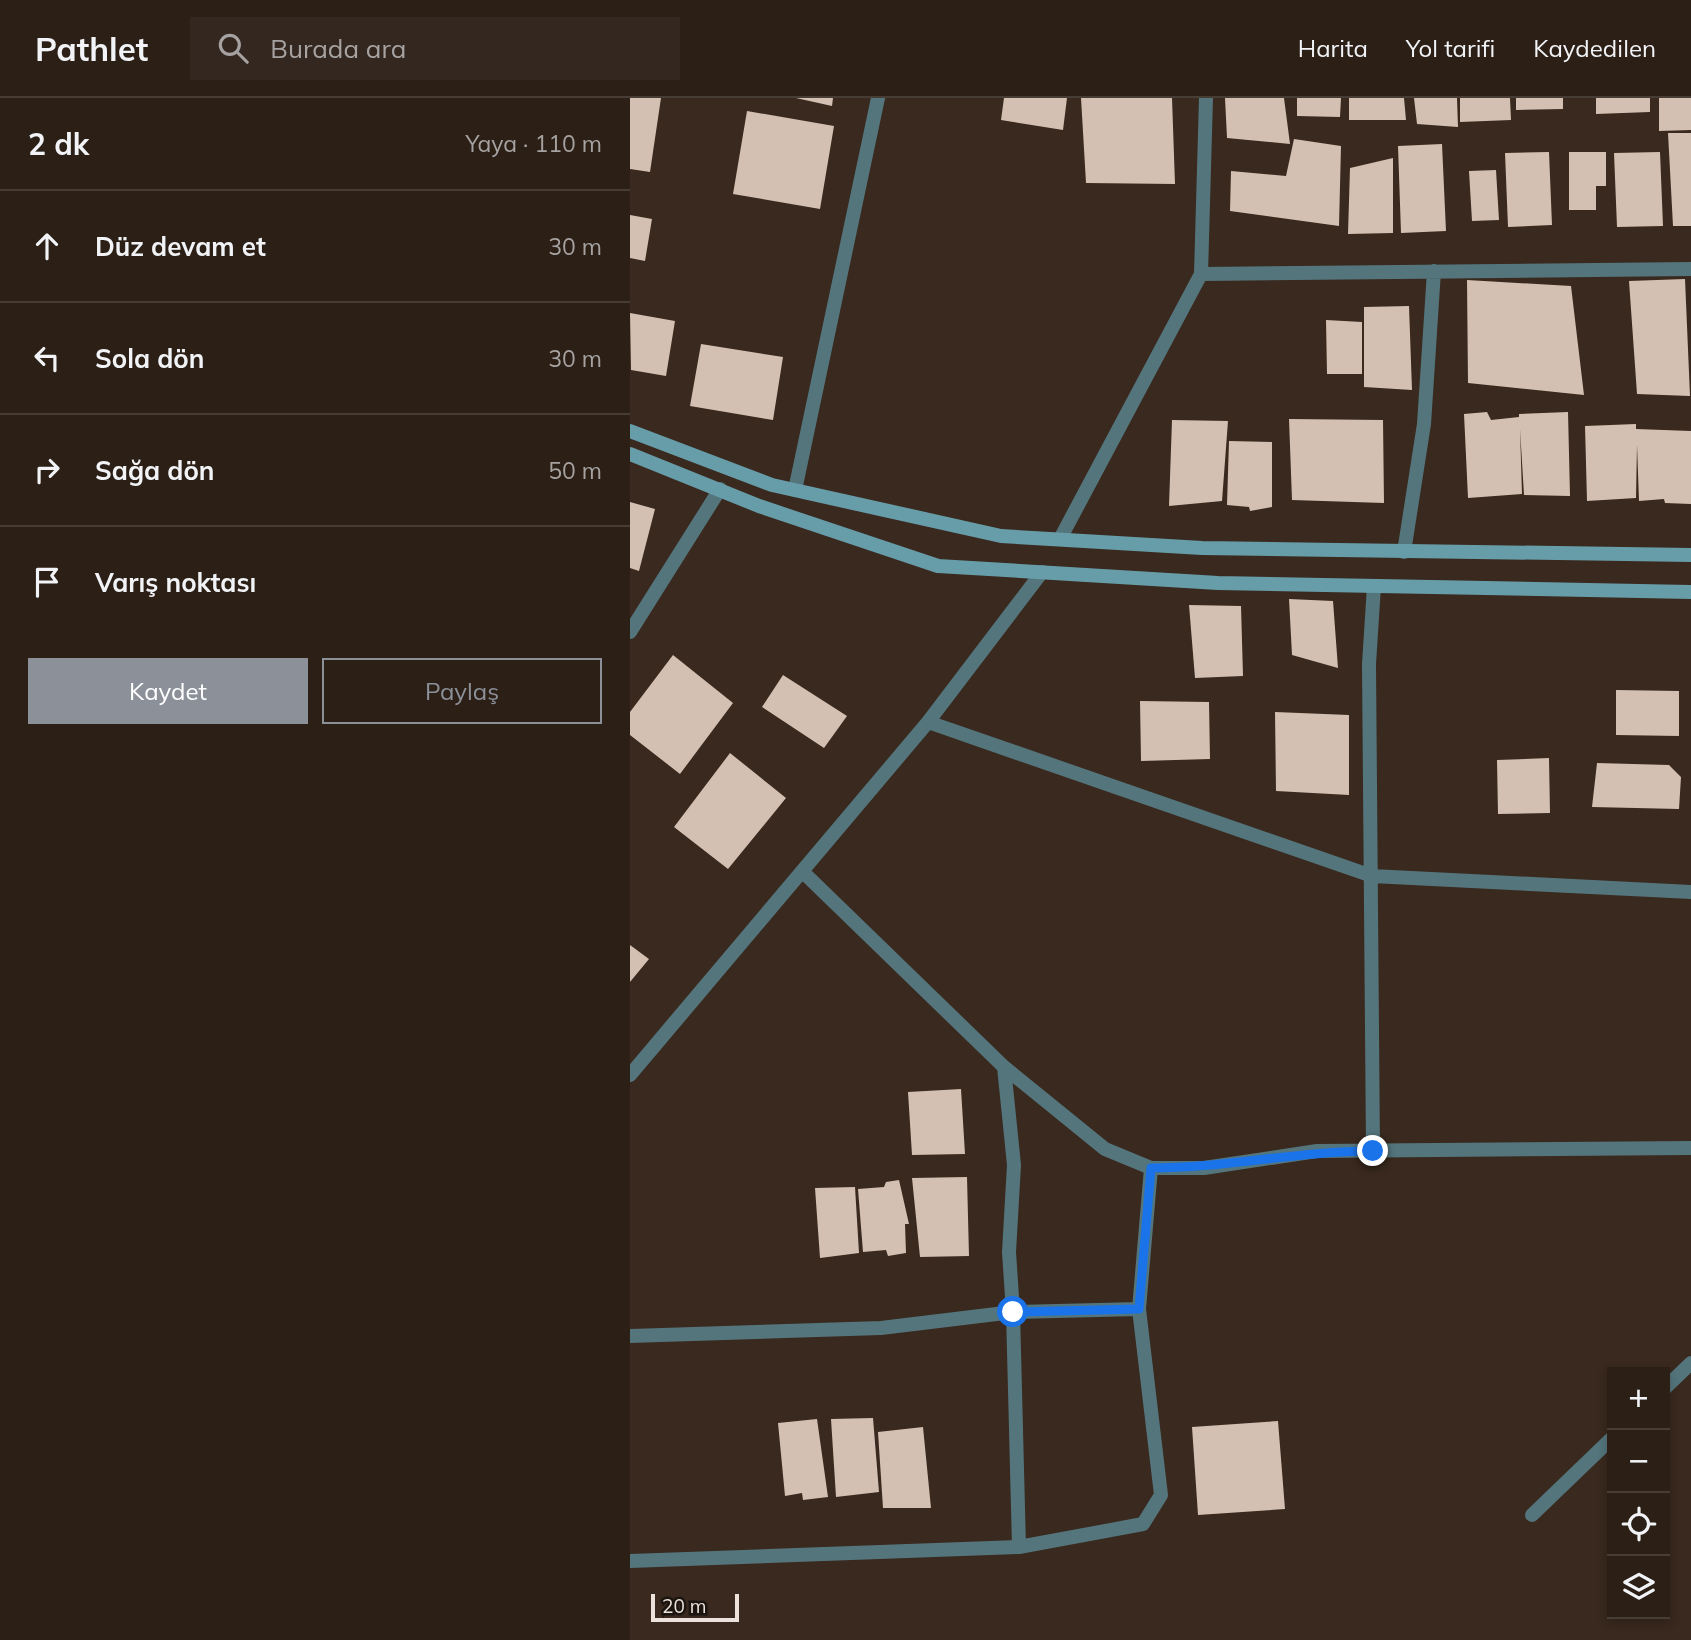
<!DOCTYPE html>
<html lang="tr">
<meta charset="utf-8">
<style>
:root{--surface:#2b1f16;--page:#33271f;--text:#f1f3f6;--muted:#a6a2a1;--line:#473d35;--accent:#8c9099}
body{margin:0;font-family:Mulish,sans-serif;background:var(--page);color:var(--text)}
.controls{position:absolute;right:21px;bottom:21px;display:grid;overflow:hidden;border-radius:0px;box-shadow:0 4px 10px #0003}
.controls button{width:63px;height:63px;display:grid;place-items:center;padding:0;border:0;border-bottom:2px solid var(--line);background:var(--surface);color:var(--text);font:35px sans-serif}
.scale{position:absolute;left:21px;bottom:18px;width:88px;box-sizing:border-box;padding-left:7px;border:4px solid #ece2db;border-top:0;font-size:19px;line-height:24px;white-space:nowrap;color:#ece2db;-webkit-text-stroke:5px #1b140f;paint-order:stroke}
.stop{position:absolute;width:21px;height:21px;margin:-16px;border:5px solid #1a73e8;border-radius:50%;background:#fff}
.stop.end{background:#1a73e8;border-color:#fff;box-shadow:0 2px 7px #0008}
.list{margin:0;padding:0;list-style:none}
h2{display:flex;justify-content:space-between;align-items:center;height:91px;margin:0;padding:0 28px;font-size:30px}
h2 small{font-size:23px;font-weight:400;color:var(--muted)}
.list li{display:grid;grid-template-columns:46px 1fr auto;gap:21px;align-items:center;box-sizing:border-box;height:112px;padding:0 28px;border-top:2px solid var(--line)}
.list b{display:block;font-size:26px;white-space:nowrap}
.list em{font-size:23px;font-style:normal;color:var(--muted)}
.actions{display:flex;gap:14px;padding:21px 28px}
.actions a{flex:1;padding:16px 0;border:2px solid var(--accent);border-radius:0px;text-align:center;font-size:24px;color:var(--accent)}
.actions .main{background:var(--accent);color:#fff}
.icon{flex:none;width:38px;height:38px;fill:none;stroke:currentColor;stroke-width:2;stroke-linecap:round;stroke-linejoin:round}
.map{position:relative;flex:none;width:1061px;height:1542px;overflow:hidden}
header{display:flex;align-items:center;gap:42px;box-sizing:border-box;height:98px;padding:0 35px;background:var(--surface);border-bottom:2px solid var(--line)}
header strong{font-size:33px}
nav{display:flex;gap:38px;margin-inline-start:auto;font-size:24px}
.search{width:490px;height:63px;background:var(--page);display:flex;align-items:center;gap:18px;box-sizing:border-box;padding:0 24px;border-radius:0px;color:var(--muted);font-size:26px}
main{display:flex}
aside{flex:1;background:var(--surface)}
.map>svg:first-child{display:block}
</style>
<header>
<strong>Pathlet</strong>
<div class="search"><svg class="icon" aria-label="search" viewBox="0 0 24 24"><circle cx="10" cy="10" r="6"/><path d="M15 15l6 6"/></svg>Burada ara</div>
<nav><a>Harita</a><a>Yol tarifi</a><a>Kaydedilen</a></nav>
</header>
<main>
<aside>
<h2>2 dk<small>Yaya · 110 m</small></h2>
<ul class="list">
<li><svg class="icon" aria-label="ahead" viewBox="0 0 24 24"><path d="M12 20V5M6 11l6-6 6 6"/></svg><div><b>Düz devam et</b></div><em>30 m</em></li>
<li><svg class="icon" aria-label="left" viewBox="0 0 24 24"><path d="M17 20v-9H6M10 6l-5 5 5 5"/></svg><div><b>Sola dön</b></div><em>30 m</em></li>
<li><svg class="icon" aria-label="right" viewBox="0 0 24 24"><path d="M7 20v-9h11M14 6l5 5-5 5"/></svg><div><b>Sağa dön</b></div><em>50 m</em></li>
<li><svg class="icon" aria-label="arrive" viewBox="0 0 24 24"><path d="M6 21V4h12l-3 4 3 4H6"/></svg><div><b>Varış noktası</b></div></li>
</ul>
<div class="actions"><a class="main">Kaydet</a><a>Paylaş</a></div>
</aside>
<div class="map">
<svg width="1061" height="1542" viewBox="0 0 1061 1542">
<rect width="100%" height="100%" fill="#39291e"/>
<path fill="#d4c0b2" d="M0,0H31L20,74L0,71Z
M166,0H203L202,8Z
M374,0H437L433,32L371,22Z
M451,0H542L545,86L456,85Z
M595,0H654L660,46L597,40Z
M667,0H711L710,19L667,18Z
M719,0H774L776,22H719Z
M784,0H827L828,29L787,26Z
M830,0H880L881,22L830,24Z
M886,0H933V11L886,12Z
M966,0H1020V14L966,16Z
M1029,0H1061V32L1029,33Z
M117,13L204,28L190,111L103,96Z
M1038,35H1061V128H1043Z
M664,41L711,48L709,128L600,113L601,73L656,78Z
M812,46L816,133L771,135L768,48Z
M919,54L922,127L878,129L875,55Z
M939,54H976V88H966V112H939Z
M1030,54L1033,128L987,129L984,55Z
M763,60V135L718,136L720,70Z
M866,72L869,122L842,123L839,73Z
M0,117L22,121L15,163L0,160Z
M1055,181L1060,298L1007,296L999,183Z
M837,182L941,188L954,297L838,285Z
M779,208L782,292L734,289V209Z
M0,215L45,223L36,278L1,272Z
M696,222L732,224V276H697Z
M71,246L153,259L143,322L60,308Z
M857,314L861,322L889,319V316L938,314L940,398L894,397L890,331L892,396L838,400L834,316Z
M659,321L753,322L754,405L662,402Z
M542,322L598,323L592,403L539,408Z
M1006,326V331L1061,333V406L1035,405L1034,401L1009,403L1007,347L1006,400L957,403L955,328Z
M599,343L642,344V409L620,413L619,409L597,407Z
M0,404L25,411L9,473L0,470Z
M659,501L703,503L708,570L662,557Z
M559,507L611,508L613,578L565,580Z
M43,557L103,605L50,676L0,637V614Z
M153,577L217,618L194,650L132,609Z
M986,592L1049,593V638L986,637Z
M510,603L579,604L580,661L511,663Z
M645,614L719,617V697L646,693Z
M100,655L156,700L98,771L44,729Z
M919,660L920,715L868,716L867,662Z
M967,665L1039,667L1051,679L1049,711L962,709Z
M0,847L19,861L0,884Z
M331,991L335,1056L282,1057L278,994Z
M337,1079L339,1158L290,1159L282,1080Z
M269,1082L279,1126H275L276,1155L258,1158L256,1152L233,1154L228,1091L254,1089L256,1084Z
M225,1089L229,1155L190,1160L185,1090Z
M243,1320L249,1394L206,1399L201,1321Z
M187,1321L198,1399L173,1402L172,1395L155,1398L148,1325Z
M648,1323L655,1411L568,1417L562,1329Z
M293,1329L301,1410H253L248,1334Z"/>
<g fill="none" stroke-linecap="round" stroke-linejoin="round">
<path stroke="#54757c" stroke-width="14" d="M571,176L1061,171
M165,392L248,0
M430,441L571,176L576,0
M774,454L794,326L804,173
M0,534L90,391
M298,624L742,778L1061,794
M173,774L374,969L475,1051L521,1070
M0,977L298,624L412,474
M743,1053L739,566L744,488
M0,1238L251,1230L383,1214L379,1154L384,1067L374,969
M1035,1290L1061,1265
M902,1417L982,1340
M389,1449L513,1426L531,1397L509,1211
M0,1463L389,1449L383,1214L509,1211L521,1070H574L687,1053L1061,1050"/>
<path stroke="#679da9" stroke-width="14" d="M0,333L142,387L371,438L572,450L1061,457
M0,356L129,408L308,468L588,485L1061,494"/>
</g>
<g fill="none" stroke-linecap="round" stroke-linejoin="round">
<path stroke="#1a73e8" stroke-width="9" d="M383,1214L509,1211L521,1070C596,1070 668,1053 743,1053"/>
</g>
</svg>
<div class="controls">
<button>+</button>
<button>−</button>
<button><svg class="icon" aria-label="locate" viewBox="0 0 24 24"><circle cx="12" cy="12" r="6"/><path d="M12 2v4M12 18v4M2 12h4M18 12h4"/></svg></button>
<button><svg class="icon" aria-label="layers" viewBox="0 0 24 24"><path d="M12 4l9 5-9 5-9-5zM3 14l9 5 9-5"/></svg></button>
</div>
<div class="scale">20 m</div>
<div class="stop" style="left:383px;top:1214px"></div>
<div class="stop end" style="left:743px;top:1053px"></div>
</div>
</main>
